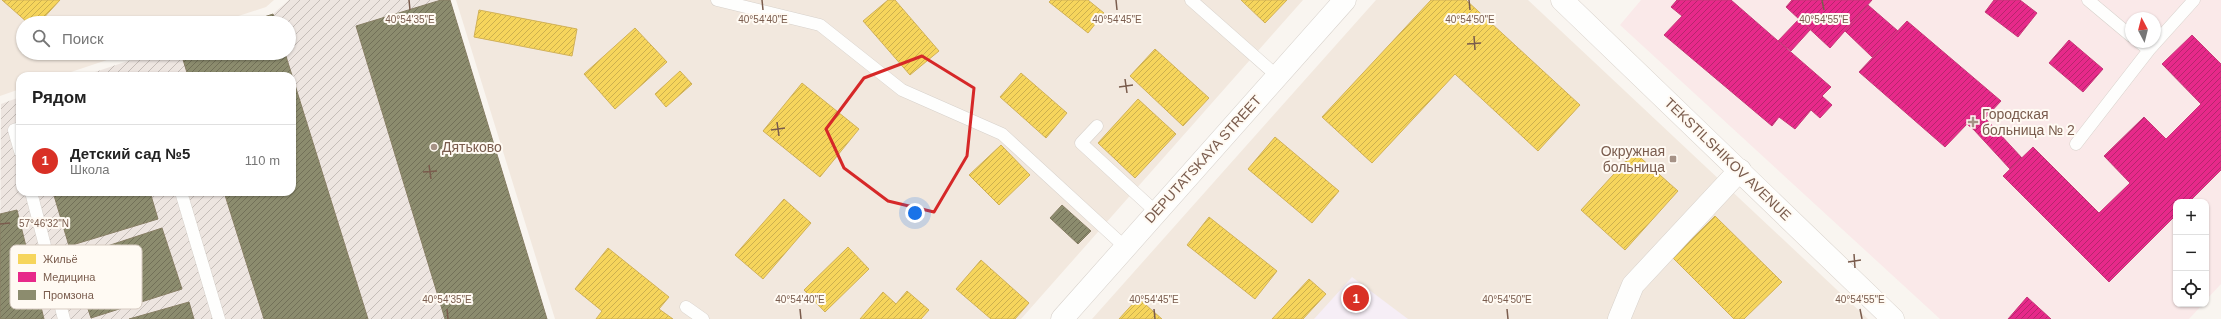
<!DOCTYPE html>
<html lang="ru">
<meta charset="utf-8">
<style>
:root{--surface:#fff;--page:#f6f6f6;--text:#222;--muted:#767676;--line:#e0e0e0;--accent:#d93025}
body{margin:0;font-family:Arial,sans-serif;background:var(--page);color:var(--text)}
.controls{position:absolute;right:12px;bottom:12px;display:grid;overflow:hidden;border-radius:8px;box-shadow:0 1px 3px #0004}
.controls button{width:36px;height:36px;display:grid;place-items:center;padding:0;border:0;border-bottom:1px solid var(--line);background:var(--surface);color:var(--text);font:20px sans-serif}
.compass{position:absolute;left:2125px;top:12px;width:36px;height:36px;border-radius:50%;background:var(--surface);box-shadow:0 1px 3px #0004;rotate:353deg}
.you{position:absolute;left:915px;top:213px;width:14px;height:14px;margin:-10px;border:3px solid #fff;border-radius:50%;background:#1a73e8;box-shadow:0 0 0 6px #1a73e833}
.badge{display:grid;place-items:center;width:26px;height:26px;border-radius:50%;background:var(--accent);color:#fff;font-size:13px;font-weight:700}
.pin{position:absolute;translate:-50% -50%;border:2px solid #fff;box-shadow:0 1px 4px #0006}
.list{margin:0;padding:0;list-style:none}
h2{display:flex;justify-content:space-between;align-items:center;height:52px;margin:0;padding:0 16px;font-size:17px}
h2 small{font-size:13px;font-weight:400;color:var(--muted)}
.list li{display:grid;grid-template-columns:26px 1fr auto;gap:12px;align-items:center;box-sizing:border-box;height:72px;padding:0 16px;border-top:1px solid var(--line)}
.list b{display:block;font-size:15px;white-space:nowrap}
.list p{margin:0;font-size:13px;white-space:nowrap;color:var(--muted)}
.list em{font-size:13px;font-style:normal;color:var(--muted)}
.icon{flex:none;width:22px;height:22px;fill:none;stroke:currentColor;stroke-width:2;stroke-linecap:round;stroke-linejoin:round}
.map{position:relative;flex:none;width:2221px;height:319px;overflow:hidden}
.search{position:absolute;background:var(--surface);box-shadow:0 1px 3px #0004;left:16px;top:16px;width:280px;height:44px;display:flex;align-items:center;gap:10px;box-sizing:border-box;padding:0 14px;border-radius:22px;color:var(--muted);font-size:15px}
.panel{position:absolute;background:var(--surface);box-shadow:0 1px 3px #0004;left:16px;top:72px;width:280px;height:124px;border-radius:12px}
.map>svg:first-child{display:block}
</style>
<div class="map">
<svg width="2221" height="319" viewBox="0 0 2221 319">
<defs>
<pattern id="industrial-furrows" width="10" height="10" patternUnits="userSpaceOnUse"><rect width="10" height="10" fill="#ede5e0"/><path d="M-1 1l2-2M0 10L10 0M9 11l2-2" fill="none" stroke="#c5bdb8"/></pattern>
<pattern id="homes-hatch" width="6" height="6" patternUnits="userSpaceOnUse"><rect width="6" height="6" fill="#f6d55c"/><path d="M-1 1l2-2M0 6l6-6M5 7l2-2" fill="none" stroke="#ccb04e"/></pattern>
<pattern id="health-hatch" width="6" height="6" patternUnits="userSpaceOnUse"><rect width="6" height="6" fill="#e7298a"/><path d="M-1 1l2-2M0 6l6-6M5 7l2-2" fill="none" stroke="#b6266d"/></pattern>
<pattern id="industry-hatch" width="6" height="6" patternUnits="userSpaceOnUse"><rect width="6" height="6" fill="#8c8c6e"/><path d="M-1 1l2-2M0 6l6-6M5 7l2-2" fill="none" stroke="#727058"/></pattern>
</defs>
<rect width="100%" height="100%" fill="#f9f5f0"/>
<path fill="#f2e8de" d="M0,0H274L266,7L217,23H23V53H128L59,76H20V89L0,96Z
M456,0H1303L1021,319H555Z
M1376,0H1528L1868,319H1092Z"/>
<path fill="url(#industrial-furrows)" d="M289,0H450L547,319H0L1,104L20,97V192H292V76H83L152,53H289V23H246L273,14Z"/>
<path fill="#f6eef6" d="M1352,277L1408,319H1314Z"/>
<path fill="#fae9e9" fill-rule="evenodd" d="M1641,0H2221V284L2206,300V202H2176V304H2203L2189,319H1940L1620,25ZM2131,18H2155V42H2131Z"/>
<path fill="url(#homes-hatch)" stroke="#d1b158" d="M2,0H60L39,23H28Z
M888,0H895L939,51L910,75L863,21Z
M1051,0H1088L1104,13L1088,33L1049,2Z
M1241,0H1287L1265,23Z
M1431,0H1466L1580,105L1538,151L1455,74L1372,163L1322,117Z
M479,10L577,29L572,56L474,37Z
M635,28L667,62L615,109L584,74Z
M1155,49L1209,98L1183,126L1130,76Z
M680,71L692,84L666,107L655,94Z
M1021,73L1067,113L1046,138L1000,97Z
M802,83L859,129L820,177L763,131Z
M1138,99L1176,134L1135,178L1098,143Z
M1275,137L1339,191L1312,223L1248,169Z
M1001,145L1030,175L999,205L969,175Z
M1634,152L1678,191L1625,250L1581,210Z
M784,199L811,223L763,279L735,255Z
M1715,216L1782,282L1744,319H1734L1673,258Z
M1209,217L1277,271L1255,299L1187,245Z
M848,247L869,269L825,312L804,290Z
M608,248L669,297L659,309L673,319H596L602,311L575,289Z
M981,260L1029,303L1015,319H991L956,289Z
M1309,279L1326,294L1303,319H1272Z
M907,291L929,310L921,319H860L883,292L896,304Z
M1138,298L1162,319H1119Z"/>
<path fill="url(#health-hatch)" stroke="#c63878" d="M1677,0H1731L1831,87L1822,96L1832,105L1820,118L1811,110L1795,129L1779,117L1772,126L1664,35L1682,16L1671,7Z
M1792,0H1872L1830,48L1786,7Z
M1994,0H2020L2037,13L2018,37L1985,12Z
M1868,5L1898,31L1872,57L1845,31Z
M1799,19L1810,30L1791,51L1778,41Z
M1907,21L2001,101L1974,130L1967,124L1945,147L1859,72Z
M2192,35L2221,64V170L2189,202H2176V215L2109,282L2003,176L2033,147L2099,213L2130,183L2104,156L2144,117L2166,139L2201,104L2162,64Z
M2069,40L2103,69L2083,92L2049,63Z
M1985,118L2022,158L2010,169L1974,130Z
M2027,297L2051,319H2008Z"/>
<path fill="url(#industry-hatch)" stroke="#877e64" d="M441,0H450L547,319H445L356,26Z
M273,14L276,23H246Z
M181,53H285L368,319H264L224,192H292V76H188Z
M53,192H150L158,219L69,246Z
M1062,205L1091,231L1078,244L1050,218Z
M17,210L44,319H0V214Z
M162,228L182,289L91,318L71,258Z
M189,302L194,319H129Z"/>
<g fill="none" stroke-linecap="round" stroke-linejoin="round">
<g stroke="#d7d1cb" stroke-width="13">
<path id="lane" d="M717,0L820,25L902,90L1002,134L1125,247
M1191,0L1277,76
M2088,0L2131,36
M2139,42L2149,50
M1097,126L1081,143L1156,212
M20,128L14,130L20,151
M2076,144L2149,50L2194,0
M31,192L64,319
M181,192L219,319
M686,307L703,319"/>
</g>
<g stroke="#d7d1cb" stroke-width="23">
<path id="street" d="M1062,319L1345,0
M1619,319L1633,285L1740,170"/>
</g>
<g stroke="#d9d2cb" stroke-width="23">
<path id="secondary" d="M1562,0L1893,319"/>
</g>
<use href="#lane" stroke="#fefefd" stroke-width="12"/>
<use href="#street" stroke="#fefefd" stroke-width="22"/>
<use href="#secondary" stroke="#fefefd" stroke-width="22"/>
</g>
<path fill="none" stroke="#d62828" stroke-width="3" stroke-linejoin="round" d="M922,56L974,88L967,156L934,212L888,201L844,168L826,129L864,78Z"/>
<path fill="none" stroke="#7a5c4d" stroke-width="1.5" d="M409,0L410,10M762,0L763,10M1116,0L1117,10M1469,0L1470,10M1822,0L1824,10M1474,36L1475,50M1467,44L1481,43M1125,79L1127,93M1119,87L1133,85M777,122L779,136M771,130L785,128M429,165L431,179M423,172L437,171M0,224L10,223M1854,254L1855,268M1848,262L1861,260M447,309L448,319M800,309L801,319M1154,309L1155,319M1507,309L1508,319M1860,309L1862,319"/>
<g fill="#a69286" stroke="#fffaf3" stroke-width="1.5">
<path d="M1971 116h4v4h4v4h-4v4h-4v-4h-4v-4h4z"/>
<circle cx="434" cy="147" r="4"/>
<rect x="1669" y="155" width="8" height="8" rx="2"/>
</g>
<g text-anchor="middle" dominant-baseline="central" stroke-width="4" stroke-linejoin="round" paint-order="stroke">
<g font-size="14" fill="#7a5c4d" stroke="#fffaf3" text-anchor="start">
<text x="1982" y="114">Городская<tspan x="1982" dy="16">больница № 2</tspan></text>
<text x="442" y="147">Дятьково</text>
<text x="1665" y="151" text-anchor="end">Окружная<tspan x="1665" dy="16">больница</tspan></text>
</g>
<g font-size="14" fill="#7a5c4d" stroke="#fffaf3">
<text transform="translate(1203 159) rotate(-48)">DEPUTATSKAYA STREET</text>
<text transform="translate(1728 159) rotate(44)">TEKSTILSHIKOV AVENUE</text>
</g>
</g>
<rect x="10" y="245" width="132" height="64" rx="6" fill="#fffaf3" stroke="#d7cbc1" stroke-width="1"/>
<rect x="18" y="254" width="18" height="10" fill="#f6d55c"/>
<rect x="18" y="272" width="18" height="10" fill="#e7298a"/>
<rect x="18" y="290" width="18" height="10" fill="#8c8c6e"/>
<g font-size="11" fill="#7a5c4d">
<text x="43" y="263">Жильё</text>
<text x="43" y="281">Медицина</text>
<text x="43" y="299">Промзона</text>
</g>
<g font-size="10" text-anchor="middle" fill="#7a5c4d" stroke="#fffaf3" stroke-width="4" stroke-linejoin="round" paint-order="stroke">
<text x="410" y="23">40°54'35"E</text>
<text x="763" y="23">40°54'40"E</text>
<text x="1117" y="23">40°54'45"E</text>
<text x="1470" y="23">40°54'50"E</text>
<text x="1824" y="23">40°54'55"E</text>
<text x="44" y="227">57°46'32"N</text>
<text x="447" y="303">40°54'35"E</text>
<text x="800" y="303">40°54'40"E</text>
<text x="1154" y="303">40°54'45"E</text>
<text x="1507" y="303">40°54'50"E</text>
<text x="1860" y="303">40°54'55"E</text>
</g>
</svg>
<div class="controls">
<button>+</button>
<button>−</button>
<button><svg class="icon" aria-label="locate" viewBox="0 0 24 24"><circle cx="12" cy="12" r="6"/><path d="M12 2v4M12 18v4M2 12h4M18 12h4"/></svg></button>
</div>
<svg class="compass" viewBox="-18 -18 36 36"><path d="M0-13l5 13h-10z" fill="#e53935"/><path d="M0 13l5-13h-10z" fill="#767676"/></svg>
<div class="you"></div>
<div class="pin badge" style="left:1356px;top:298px">1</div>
<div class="search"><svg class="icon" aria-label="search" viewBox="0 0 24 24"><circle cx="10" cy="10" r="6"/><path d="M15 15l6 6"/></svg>Поиск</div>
<section class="panel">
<h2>Рядом<small></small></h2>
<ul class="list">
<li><span class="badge">1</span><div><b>Детский сад №5</b><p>Школа</p></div><em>110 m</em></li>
</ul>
</section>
</div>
